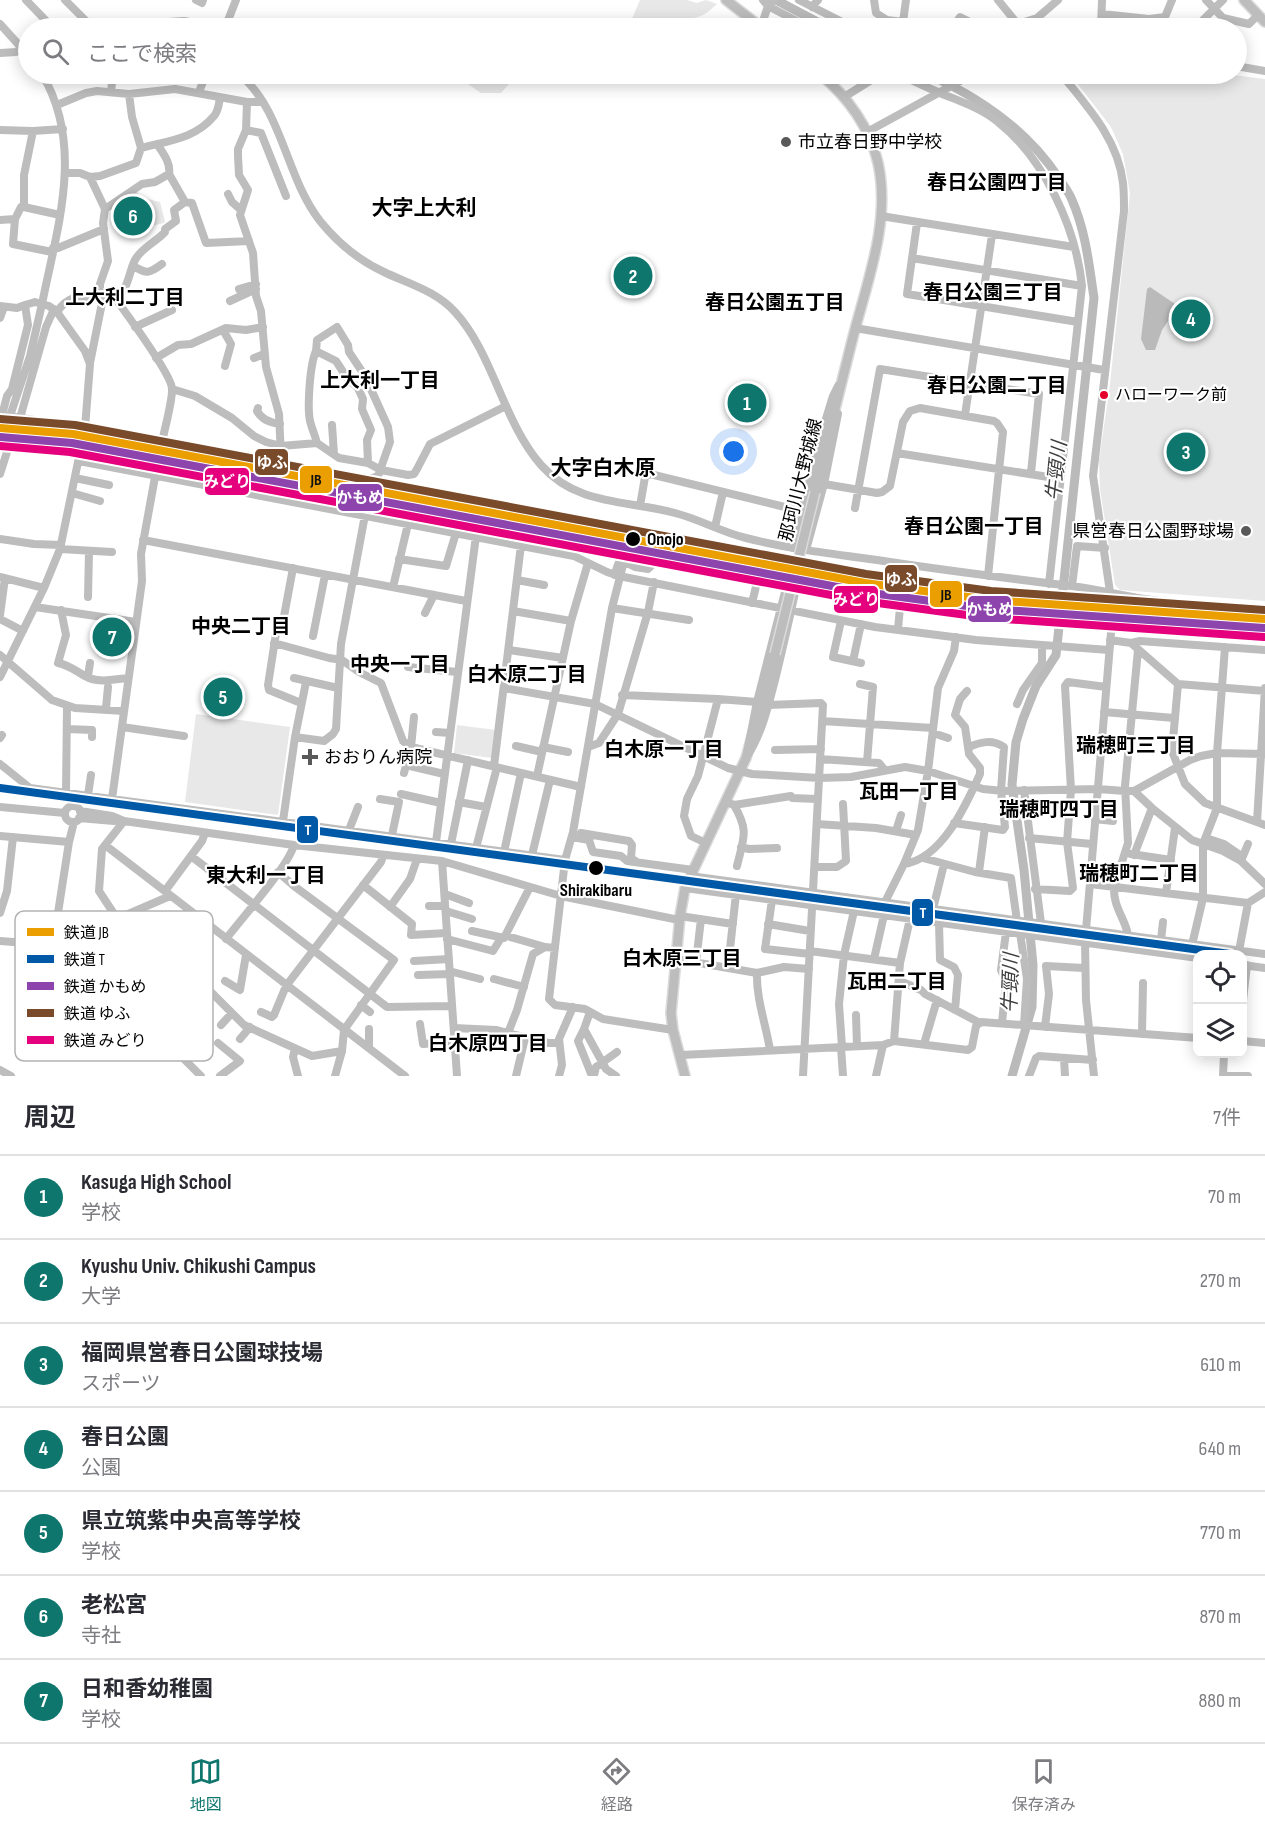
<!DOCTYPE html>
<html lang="ja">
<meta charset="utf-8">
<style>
:root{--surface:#fff;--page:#f2f2f3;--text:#2b2b33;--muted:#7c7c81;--line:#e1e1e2;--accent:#0f766e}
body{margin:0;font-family:"Sofia Sans Condensed","Noto Sans JP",sans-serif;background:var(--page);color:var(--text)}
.controls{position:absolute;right:18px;bottom:18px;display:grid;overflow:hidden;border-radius:12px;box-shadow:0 3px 15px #0003}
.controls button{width:54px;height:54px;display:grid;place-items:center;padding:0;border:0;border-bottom:2px solid var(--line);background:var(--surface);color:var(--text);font:30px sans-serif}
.you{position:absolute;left:734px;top:452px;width:21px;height:21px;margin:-15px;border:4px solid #fff;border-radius:50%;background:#1a73e8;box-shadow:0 0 0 9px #1a73e833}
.badge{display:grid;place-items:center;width:39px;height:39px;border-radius:50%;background:var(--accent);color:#fff;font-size:20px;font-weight:700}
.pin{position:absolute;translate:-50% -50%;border:3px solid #fff;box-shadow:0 2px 6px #0006}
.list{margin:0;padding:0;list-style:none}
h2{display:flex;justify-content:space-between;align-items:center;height:78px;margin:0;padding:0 24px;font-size:26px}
h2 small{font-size:20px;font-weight:400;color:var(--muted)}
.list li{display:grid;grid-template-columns:39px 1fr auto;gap:18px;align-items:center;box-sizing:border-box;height:84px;padding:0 24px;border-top:2px solid var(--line)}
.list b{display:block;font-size:22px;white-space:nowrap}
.list p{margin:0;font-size:20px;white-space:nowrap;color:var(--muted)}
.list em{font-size:20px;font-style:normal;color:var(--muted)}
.icon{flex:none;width:33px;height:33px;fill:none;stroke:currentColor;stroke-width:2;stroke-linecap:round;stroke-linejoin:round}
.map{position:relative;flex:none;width:1265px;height:1076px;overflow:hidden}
.search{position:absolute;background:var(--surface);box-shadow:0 3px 15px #0003;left:18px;right:18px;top:18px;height:66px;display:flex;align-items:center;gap:15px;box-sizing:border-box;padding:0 21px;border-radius:33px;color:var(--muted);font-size:22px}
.sheet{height:666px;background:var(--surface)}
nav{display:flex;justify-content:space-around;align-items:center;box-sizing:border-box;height:84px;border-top:2px solid var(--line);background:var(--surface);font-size:16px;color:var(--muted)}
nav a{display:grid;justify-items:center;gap:3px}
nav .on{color:var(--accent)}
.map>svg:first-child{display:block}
</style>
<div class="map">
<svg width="1265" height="1076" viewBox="0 0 1265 1076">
<rect width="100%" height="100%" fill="#fff"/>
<path fill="#e8e8e8" d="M640,0H687L697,3L706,0L717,4C707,13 701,19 687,18L673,28H628Z
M453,74H480L499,84L505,74H651L650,79L588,76L565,82L543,76L515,77L501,93H481Z
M1070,74H1224L1265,79V601L1120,590L1115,585L1100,489L1099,461L1110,384L1130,193L1123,154L1111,127Z
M137,190L140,197L160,202L165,221L164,223C150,226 137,231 125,236L120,231L126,224L131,225L134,223L139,225L134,212L124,200Z
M845,581L896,589L895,596L900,597L898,605L874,602V597L858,593Z
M196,714L290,727L278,815L185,802Z
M457,725L496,730L492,758L454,753Z"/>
<path fill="#bababa" d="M1150,287L1178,306L1162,330L1155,350H1146L1141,339L1147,289Z"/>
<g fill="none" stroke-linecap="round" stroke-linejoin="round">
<path stroke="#bababa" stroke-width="9" d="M776,0L829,28
M927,74C979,97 1026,129 1058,177C1063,185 1069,192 1072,200C1086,232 1089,265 1094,298L1056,655L1036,686L1023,719L1016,742L1012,785L1024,870L1033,965L1032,1007L1012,1076"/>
<path stroke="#d9d9d9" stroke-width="8" stroke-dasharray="8 4" stroke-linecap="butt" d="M3,440L11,413"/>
<g stroke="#dbdbdb" stroke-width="12">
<path id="major" d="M726,0L762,28
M1244,0L1265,22
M815,492C827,440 840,389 853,337C867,282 891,221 878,163C870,128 848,97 820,74
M685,1076L673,1030L671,1013L680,916L685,888L746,758L775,654"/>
</g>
<path stroke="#bdbdbd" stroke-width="8" d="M26,0L53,28
M65,0L91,26
M196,0L202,3L203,0
M763,0L768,6L810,28
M799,0L854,28
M874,0L876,13L887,20L903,22L909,28
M998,0L1020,27
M1206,0L1223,18L1249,24L1258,15
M812,7L818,0
M1102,14L1149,19L1165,17L1172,0
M903,22L906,0
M0,24L28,55
M1018,24L1037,18L1058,0
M761,27L768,6L774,0
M74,28L184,21L225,28
M225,28L236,0
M952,28L960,17L970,22
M1101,28L1102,0
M1202,28L1203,20L1223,0
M0,53L16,52L23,48
M1236,66L1265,71
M239,74C283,110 285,176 320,221C337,242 360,261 384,272C409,284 436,291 455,312C493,353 503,422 541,465C577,506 627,500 675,513C699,519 721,532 746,538C789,549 833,554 877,560C941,570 1006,578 1071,586C1098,589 1125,597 1152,600C1189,606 1227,607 1265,610
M898,74C912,80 926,87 940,93C959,101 981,108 998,122C1044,158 1076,228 1082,286L1049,584
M948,74L961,80
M1061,74C1087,106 1118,139 1123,183C1124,192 1124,202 1124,211L1093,476L1110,592L1113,596V609L1085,942L1086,1000L1094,1076
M111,92L113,74
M199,92L206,74
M844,97L881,74
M263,102H247L246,130L238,149V156L239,175L248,190L240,215L253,253L256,296L261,311L266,367L279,414L283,500
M57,105L86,93L97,91L129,94L175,89L247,102
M0,130L33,131L63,129
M246,130L261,133L286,196
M867,132L973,74
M157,144C163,153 171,163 169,174L185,202L192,203L206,243L249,241
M141,148C167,141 195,139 214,116C218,112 219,104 220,98
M66,173H80L90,177L100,176L136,163L141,148L132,117L129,94
M228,194L232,202L241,210
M24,207L60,215
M105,209L142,184L155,182L169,174
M881,216L1074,247
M15,219L13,244L52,252
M0,220L15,219L21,207H24V175L33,131
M917,223L907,294L1078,322
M53,248H58L104,229
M912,258L1082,286
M133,266C148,274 148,274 162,264
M239,289L256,284
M115,298C126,313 170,373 172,388C173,400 164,430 162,443
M230,301L256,289
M0,306L17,308L25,305
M57,312C70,293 81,297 102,298C106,298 113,299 116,297C128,292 129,271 135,260C141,248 156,242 165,232V229L176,221L174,210L185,202
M0,318L4,307
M135,327L172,310
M855,328L1104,370
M223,330L231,344L225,366
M156,358L178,345L191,344L226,328L246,330L263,327
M254,358L264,354
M90,363L103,298L100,294V284L108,261L103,223L105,209L90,177
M172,389L195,396L232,418L254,436L266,442L281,446L317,443L339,458L368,463L381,470L408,475L414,474L417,469L430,444L506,406
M258,408L257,411C262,420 270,423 280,424
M11,413L30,356L42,304L35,302L25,305L28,325L12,389L7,396L2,415L85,428L283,466L367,480L378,476L390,442L388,427L365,376L349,352L348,345L337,327L317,340L316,351
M965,415L992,235
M20,418L46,327L54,309
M332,425L334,454
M0,433L12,436L0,474
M317,443C315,435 312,429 310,421C307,406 310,364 316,351L336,361L347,378L358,388L363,399L362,409L371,430L367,440L368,463
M0,448L2,441
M897,453L1061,479
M79,461L574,556L607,572L619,576L875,627L976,640L1109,650
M75,478L109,485
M824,484L877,493L882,492L890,486L903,422L910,411L920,408L994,421L997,423L1003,432L988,576
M72,493L100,501
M640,506L645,477L650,474L801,511
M855,508L880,369L1039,394L1031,473
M715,527L723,492
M0,539L34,544L61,545
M143,540L466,601
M792,548L825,422L833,396L838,386
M60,549L112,552
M806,550L824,484L838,414
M399,559L446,566L456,533
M293,568L282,627H277L268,685L269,690L301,703
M615,575C616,571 617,565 620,561C627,552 644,553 652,560L651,566L648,569L635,567L627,563L623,565L612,608L573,832L565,860L549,999L555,1005L585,1009L603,1019L673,1030
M0,577L44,588
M517,580L544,585
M788,580L797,584C790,616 783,648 775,680C768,707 762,734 746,758L757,702Z
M1072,586L1077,546L1105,548
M393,587L408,524
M88,597L89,551
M752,603L759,574
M35,607L136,622
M612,608L689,620
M61,610L66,635L58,663C70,665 78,673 89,678C101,683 116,679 128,678
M513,611L571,621
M425,613L434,595
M0,615L5,578
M0,619L23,631
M841,621L833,657L861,663
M898,629L901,597
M313,636L325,575
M1110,640L1131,643L1178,684L1172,751L1185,784L1205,803L1265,825
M274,643L329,658L342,660L359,672L381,683L403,741L411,747L581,787
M1131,643L1140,641L1265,650
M509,650L563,658
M0,655L52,700L75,708L124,711
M853,661L861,624
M408,667L457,672
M88,676L90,663
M0,677L44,588L60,549L85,428L90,364L85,351L57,312L49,306L42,304C57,228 85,146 42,74
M294,678L338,688
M860,684L873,687L867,762
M1178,684L1265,691
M504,688L595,704L728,768L752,774L819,778L851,777L905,767L928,771L983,789L1003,791L1098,789L1125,791H1134L1190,760L1201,756L1217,753L1265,754
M622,695L718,699L757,702
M1017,704L1023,690L1042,663V645
M768,705L821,703L823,705L803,1076
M106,708L108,687
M1104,712L1174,718
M822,721L933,728
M122,727L184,736
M67,729L92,730V737
M436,732L450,733
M933,733L948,738
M295,737L324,741L333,734L336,729L341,644L365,515
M0,738L2,735
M516,746L542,752
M543,747L568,752
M588,747L599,743L618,714L648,612L654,582
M775,750L821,749
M820,759L879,763L884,769
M0,764L30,788L565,860
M406,765L444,774
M494,766L521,545
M404,773L411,747L414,717
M537,776L571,621L588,563
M1024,790L1041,923
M1134,791L1152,808L1192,840L1223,851L1241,861L1265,884
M66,793L67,706
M401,794L441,803
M88,795L91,775
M112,799L142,581L141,554L155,477
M380,799L399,802L392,835
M459,802L486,807
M726,802L734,805L791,796L792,798L817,799
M734,805C749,831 744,837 737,866
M65 814a8 8 0 1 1 16 0a8 8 0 1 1-16 0Z
M0,807L65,813
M80,811L112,816L124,821
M79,818L114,821
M1095,819L1113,821
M283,821L295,737L306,682
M1257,822L1265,688
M954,823L1003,830L1005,827L1001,791L1004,747C992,739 981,742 969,747
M817,824L876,828L916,835
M349,830L358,807
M896,831L901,815
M581,833L629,841L632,845L631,858L637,862
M0,836L69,842
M572,837L589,840L593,852L621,856L627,861L693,870
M1029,838L1092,844
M436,842L476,536
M706,843L691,836L684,816L687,799L698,776L718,699
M1203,843L1209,839L1224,844L1240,855
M451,844L468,760
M105,845L405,1076
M741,847L749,849L777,848
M476,848L497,767
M504,852L521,773
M1131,854L1171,860
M532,855L550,780
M1134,855L1152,808
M191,856L387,1007L452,1006
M923,858L975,872L1011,878L1017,921
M442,861L457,1076
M1241,861L1248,844
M904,864C942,859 966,805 980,774V768L969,754L965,727L955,715L960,699L967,691
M815,867H837L846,861L843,804
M278,872L294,886L394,960L344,1030L342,1051L335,1076
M979,872L985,827
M690,876L1265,954
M1090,884L1248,903
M363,885L412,924L411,935L447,933
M685,888L1198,958
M1035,889L1070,891L1073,888L1067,842L1071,790L1065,686L1068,682L1106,687
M165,891L202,841L205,833
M1166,893L1175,828
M445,894L469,903
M772,900L765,949L810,954
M885,902L904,864L918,830L928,771L938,688L954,651L956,637
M429,906H445
M390,907L410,879L417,859
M933,909L944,864
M446,911L472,919
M0,913L7,891L13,837
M680,916L733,924
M939,923L940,960L954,967L958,975L955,1010
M768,924L810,931
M472,931L504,938L530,887
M1020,933L1027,979L1024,1025
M1128,935C1125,918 1113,907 1114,887L1128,843L1125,786L1138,650
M507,936L545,947
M226,939C241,919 288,867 294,845
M447,939L493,951L501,938
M1161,940L1163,922
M0,941L53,945L77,942L105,924L170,896
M77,942L95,967L148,1033L156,1037L168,1039L169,1044L201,1076
M53,945L69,842L74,822
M1192,945L1203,898V844L1217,808V753L1225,647
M810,951L900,963
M1239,951L1248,903L1265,892
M134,954L192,930L205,922
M676,959L757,973L784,967L809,969
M874,959L884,915
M414,961L449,959
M696,962L701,919
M1243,965L1265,968
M95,967L128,940
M728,967L736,894
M449,971L480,979
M757,973C756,998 766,1025 770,1050
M418,975L450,974
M494,979L524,987
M125,980L161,1022L169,1026
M225,981L240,990L246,955
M900,981L921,990L925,994L980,1023
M171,987L197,988L211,992L244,1025L312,1056L342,1051
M179,987L184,962
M195,988L201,966
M113,990L142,966
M361,1005L370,1012
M1242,1009L1247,965
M261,1012L272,1017L274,1015L286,986L381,862L383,856
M590,1012L584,1029L606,1069L616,1076
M856,1015L857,1046
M1002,1023L1006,982L1001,970L1006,932
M420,1024L423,1044L455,1042
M221,1025L232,1013
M1045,1027L1049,994L1046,966L1084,968
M454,1028L496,1030L548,1043H559
M584,1029L578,1041L592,1076
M508,1033L517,1010L533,954L545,947L555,948
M1142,1034L1143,983
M168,1039L173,989L157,980L137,960L120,923L99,891L102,849L124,821L294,845L442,861L561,896L679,920
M240,1039L250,1027
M894,1041L900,963L910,919
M1242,1041L1265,1043
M218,1043L240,1061L220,1076
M924,1044L937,1000
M841,1047L843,1076
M842,1047L839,1004L844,955L854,911
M369,1048V1029
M295,1049L293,1057L298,1076
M1224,1054L1223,1076H1248
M681,1055L883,1045L894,1041L968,1050L972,1047L976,1026L981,1022L1198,1038
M1064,1058L1065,1076
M0,1070L11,1076
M594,1075L596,1067L617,1052
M516,1076L525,1038
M559,1076L562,1065L559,1039L573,1007
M876,1076L883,1045
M1029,1076L1036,1058L1039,1056L1093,1060"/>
<use href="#major" stroke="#bdbdbd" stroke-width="9"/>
<g stroke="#dbdbdb" stroke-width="12" stroke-linecap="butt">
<path id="major-bridge" d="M775,654L815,492"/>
</g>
<use href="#major-bridge" stroke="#bdbdbd" stroke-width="9"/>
<g stroke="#fff" stroke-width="12">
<path id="rail-1" d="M0,428L73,434L865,583L990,600L1265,619"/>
</g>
<g stroke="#fff" stroke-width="12">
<path id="rail-2" d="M0,788L1230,954"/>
</g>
<g stroke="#fff" stroke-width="12">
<path id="rail-3" d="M0,437L72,443L864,592L989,609L1264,628"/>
</g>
<g stroke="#fff" stroke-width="12">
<path id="rail-4" d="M0,419L75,425L866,574L991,591L1265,610"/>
</g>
<g stroke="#fff" stroke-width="12">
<path id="rail-5" d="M0,446L70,452L863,601L989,618L1264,637"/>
</g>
<use href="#rail-1" stroke="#eb9e00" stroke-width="8"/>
<use href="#rail-2" stroke="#0059a6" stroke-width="8"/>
<use href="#rail-3" stroke="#8e44ad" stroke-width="8"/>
<use href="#rail-4" stroke="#7a4b2a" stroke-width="8"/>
<use href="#rail-5" stroke="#e5007d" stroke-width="8"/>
</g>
<g fill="#595959" stroke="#fff" stroke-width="2">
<circle cx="786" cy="142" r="6"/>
<circle cx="1246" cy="531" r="6"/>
<path d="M307 748h6v6h6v6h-6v6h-6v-6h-6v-6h6z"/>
</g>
<circle fill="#e4002b" stroke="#fff" stroke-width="2" cx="1104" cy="395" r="5"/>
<g fill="#000" stroke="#fff" stroke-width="2">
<circle cx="633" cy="539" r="8"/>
<circle cx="596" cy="868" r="8"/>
</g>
<g text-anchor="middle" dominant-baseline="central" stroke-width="4.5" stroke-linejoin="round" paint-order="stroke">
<g font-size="16" fill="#000" stroke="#fff" text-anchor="start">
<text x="1115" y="395">ハローワーク前</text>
</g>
<g font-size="18" fill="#000" stroke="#fff" text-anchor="start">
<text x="798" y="142">市立春日野中学校</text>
<text x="1234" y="531" text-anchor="end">県営春日公園野球場</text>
<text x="324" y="757">おおりん病院</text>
</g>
<g font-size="18" fill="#000" stroke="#fff">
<text transform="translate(801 480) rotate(-76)">那珂川大野城線</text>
</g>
<g font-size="18" font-weight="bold" fill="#000" stroke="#fff" text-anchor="start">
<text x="647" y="539">Onojo</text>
<text x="596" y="890" text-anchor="middle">Shirakibaru</text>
</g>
<g font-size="20" font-weight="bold" fill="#000" stroke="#fff">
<text x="997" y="183">春日公園四丁目</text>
<text x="993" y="293">春日公園三丁目</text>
<text x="125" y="298">上大利二丁目</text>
<text x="775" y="303">春日公園五丁目</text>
<text x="380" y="381">上大利一丁目</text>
<text x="997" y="386">春日公園二丁目</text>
<text x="974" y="527">春日公園一丁目</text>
<text x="241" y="627">中央二丁目</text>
<text x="400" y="665">中央一丁目</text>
<text x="527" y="675">白木原二丁目</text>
<text x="1136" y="746">瑞穂町三丁目</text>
<text x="664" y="750">白木原一丁目</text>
<text x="909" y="792">瓦田一丁目</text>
<text x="1059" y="810">瑞穂町四丁目</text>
<text x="1139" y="874">瑞穂町二丁目</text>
<text x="266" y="876">東大利一丁目</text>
<text x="682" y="959">白木原三丁目</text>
<text x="897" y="982">瓦田二丁目</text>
<text x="488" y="1044">白木原四丁目</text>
</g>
<g font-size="20" font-style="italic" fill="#3e3e3e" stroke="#fff">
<text transform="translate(1057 471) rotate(-84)">牛頸川</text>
<text transform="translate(1011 983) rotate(-88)">牛頸川</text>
</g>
<g font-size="21" font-weight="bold" fill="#000" stroke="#fff">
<text x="424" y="208">大字上大利</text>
<text x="603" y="468">大字白木原</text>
</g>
</g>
<rect x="15" y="911" width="198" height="150" rx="9" fill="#fff" stroke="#b2b2b2" stroke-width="1.5"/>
<rect x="27" y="928" width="27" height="8" fill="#eb9e00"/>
<rect x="27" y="955" width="27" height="8" fill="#0059a6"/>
<rect x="27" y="982" width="27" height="8" fill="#8e44ad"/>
<rect x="27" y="1009" width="27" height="8" fill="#7a4b2a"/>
<rect x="27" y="1036" width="27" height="8" fill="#e5007d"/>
<g font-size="16" fill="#000">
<text x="64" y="938">鉄道 JB</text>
<text x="64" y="965">鉄道 T</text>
<text x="64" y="992">鉄道 かもめ</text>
<text x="64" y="1019">鉄道 ゆふ</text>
<text x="64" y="1046">鉄道 みどり</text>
</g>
<g stroke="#fff" stroke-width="2">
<rect x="254" y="448" width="35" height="28" rx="6" fill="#7a4b2a"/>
<rect x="299" y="465" width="34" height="29" rx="6" fill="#eb9e00"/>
<rect x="204" y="467" width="46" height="29" rx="6" fill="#e5007d"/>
<rect x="337" y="483" width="46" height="29" rx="6" fill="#8e44ad"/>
<rect x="884" y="564" width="34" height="29" rx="6" fill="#7a4b2a"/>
<rect x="929" y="580" width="34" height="28" rx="6" fill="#eb9e00"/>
<rect x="833" y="585" width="46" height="29" rx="6" fill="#e5007d"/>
<rect x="967" y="595" width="45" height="28" rx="6" fill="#8e44ad"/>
<rect x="296" y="815" width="23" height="29" rx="6" fill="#0059a6"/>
<rect x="911" y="898" width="23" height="29" rx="6" fill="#0059a6"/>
</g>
<g font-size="16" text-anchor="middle" font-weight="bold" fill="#fff">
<text x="272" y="468">ゆふ</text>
<text x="227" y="487">みどり</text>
<text x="360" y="503">かもめ</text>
<text x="901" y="585">ゆふ</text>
<text x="856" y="605">みどり</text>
<text x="990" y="615">かもめ</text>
<text x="308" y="835">T</text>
<text x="923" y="918">T</text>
</g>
<g font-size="16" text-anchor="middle" font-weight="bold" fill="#111">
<text x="316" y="485">JB</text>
<text x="946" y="600">JB</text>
</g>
</svg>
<div class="controls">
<button><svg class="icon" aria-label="locate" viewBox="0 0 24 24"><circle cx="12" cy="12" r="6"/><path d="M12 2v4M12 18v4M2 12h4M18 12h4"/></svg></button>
<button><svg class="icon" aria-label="layers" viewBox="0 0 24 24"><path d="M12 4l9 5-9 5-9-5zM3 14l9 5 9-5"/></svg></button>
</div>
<div class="you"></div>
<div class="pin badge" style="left:747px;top:403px">1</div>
<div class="pin badge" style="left:633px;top:276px">2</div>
<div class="pin badge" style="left:1186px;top:452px">3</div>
<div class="pin badge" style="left:1191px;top:319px">4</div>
<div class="pin badge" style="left:223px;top:697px">5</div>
<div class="pin badge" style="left:133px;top:216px">6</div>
<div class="pin badge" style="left:112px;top:637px">7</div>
<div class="search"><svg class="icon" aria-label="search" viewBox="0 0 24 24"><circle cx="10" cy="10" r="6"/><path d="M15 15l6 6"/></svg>ここで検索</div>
</div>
<section class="sheet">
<h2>周辺<small>7件</small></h2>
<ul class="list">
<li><span class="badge">1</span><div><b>Kasuga High School</b><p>学校</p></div><em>70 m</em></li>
<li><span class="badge">2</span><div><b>Kyushu Univ. Chikushi Campus</b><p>大学</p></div><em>270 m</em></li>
<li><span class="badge">3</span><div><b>福岡県営春日公園球技場</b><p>スポーツ</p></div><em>610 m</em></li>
<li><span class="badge">4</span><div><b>春日公園</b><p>公園</p></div><em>640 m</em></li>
<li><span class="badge">5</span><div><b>県立筑紫中央高等学校</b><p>学校</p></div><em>770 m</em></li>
<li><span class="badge">6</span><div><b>老松宮</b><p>寺社</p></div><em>870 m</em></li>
<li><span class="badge">7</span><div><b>日和香幼稚園</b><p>学校</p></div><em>880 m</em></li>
</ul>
</section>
<nav>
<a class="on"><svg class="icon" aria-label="map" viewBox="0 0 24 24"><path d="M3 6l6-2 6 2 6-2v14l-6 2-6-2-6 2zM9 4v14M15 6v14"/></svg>地図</a>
<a><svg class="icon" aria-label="directions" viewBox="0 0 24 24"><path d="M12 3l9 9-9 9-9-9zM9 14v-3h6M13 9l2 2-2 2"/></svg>経路</a>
<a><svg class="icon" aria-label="saved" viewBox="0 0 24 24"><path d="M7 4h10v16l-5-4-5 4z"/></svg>保存済み</a>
</nav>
